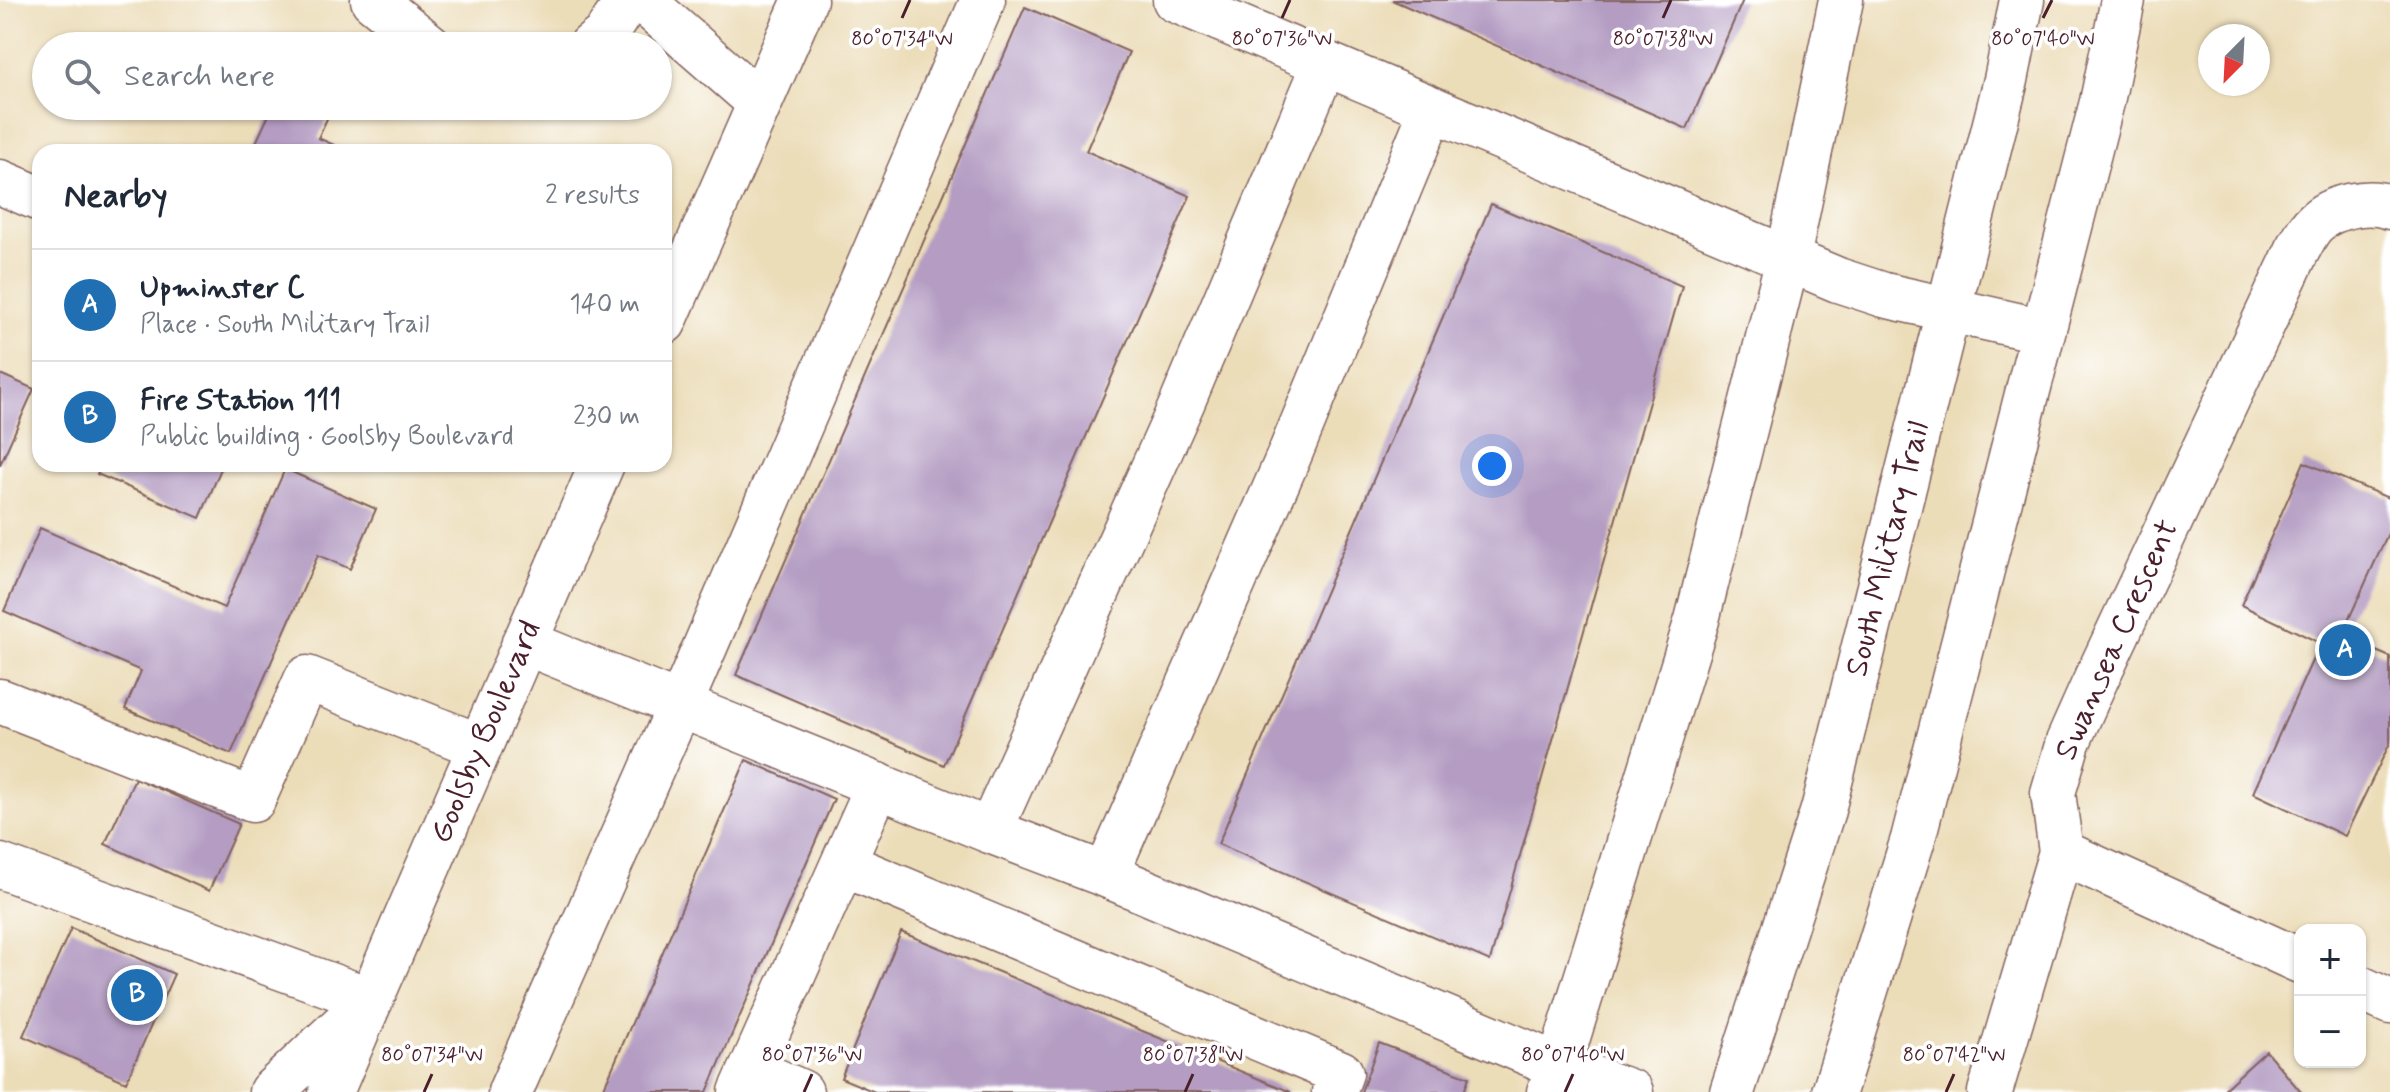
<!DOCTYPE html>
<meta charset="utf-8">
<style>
:root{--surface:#fff;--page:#f2f2f3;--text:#1f2937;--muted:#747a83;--line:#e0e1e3;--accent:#1f6fb2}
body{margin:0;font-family:Mynerve,sans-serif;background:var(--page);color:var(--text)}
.controls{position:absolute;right:24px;bottom:24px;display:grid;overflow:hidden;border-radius:16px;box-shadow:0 2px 6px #0004}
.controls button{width:72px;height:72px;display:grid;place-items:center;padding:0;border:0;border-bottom:2px solid var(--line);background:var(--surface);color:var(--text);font:40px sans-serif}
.compass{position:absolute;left:2198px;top:24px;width:72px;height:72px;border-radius:50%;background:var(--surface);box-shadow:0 2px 6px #0004;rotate:204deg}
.you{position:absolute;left:1492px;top:466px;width:28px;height:28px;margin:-20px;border:6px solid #fff;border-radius:50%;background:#1a73e8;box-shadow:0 0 0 12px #1a73e833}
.badge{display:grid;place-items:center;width:52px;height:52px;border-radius:50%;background:var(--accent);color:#fff;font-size:26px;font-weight:700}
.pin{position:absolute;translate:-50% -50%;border:4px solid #fff;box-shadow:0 2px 8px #0006}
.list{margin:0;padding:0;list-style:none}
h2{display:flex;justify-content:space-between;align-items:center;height:104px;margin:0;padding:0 32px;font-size:34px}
h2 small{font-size:26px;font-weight:400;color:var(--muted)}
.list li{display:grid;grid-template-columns:52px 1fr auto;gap:24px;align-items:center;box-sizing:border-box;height:112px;padding:0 32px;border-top:2px solid var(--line)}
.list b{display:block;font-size:30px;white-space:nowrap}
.list p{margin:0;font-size:26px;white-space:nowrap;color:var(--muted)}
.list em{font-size:26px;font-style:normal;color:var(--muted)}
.icon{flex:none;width:44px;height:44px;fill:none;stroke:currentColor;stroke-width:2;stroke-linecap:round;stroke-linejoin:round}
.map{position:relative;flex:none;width:2390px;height:1092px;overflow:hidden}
.search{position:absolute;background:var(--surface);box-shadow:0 2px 6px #0004;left:32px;top:32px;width:640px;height:88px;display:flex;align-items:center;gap:20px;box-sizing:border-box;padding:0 28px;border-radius:44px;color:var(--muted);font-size:30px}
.panel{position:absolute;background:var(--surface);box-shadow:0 2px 6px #0004;left:32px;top:144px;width:640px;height:328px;border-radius:24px}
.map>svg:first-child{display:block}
</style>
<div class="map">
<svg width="2390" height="1092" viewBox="0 0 2390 1092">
<rect width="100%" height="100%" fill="#fff"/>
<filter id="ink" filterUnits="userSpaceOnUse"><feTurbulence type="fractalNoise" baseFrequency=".0125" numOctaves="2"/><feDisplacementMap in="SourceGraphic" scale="16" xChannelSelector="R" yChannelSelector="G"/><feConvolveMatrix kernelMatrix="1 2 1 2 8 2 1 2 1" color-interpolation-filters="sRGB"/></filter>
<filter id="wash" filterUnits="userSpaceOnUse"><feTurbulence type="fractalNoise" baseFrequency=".006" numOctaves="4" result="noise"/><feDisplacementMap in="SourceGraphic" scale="32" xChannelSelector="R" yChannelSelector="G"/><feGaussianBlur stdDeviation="1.8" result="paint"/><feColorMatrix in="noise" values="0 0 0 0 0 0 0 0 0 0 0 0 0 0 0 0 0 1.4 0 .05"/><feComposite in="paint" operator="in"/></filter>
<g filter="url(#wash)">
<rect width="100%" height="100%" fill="#ecddb9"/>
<g id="blocks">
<path fill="#b49cc2" d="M1392,0H1743L1687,129Z
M1025,7L1129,52L1086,151L1190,196L944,765L736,675Z
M273,106H322L331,110L318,138L350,152H261L253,149Z
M1491,204L1682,286L1490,961L1218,844Z
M0,374L34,389L0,465Z
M2304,462L2388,498L2390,493V529L2341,636L2390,657V743L2345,836L2253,793L2320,643L2241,605Z
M102,464H223L200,518L97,474Z
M285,469L376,509L350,569L318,555L231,754L125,709L141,671L4,611L40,528L224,608Z
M746,760L834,799L707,1092H602Z
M135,778L239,824L209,891L105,844Z
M71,928L174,974L126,1082L23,1036Z
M901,932L1291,1092H875L841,1078Z
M1379,1043L1469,1077L1464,1092H1361Z
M2266,1051L2301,1092H2221Z"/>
</g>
</g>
<g filter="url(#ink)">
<use href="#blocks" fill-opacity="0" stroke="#83625d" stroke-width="2"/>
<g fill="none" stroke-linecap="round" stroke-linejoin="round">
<g stroke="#83625d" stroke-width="47">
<path id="minor" d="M373,0L430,46
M642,0L760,103
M1175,0L1838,280L1884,295L2043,331
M591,46L605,35L628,0
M1432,109L1289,456L1106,875L1559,1066L1549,1092
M0,182L40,199
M664,322L805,0
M524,642L990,831
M0,701L253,800L307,678L479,746
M2061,852L2300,961
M843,864L1341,1073L1334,1092
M0,866L371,1000
M1106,875L990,831L1183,401L1325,63
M2360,988L2390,1002
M751,1070L801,1092
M271,1092L360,1009
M331,1092L602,464
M510,1092L680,705L983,0
M741,1092L878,785
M1631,1092L1559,1066L1697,620L1788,258L1841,0
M1732,1092L1823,810L2006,80L2022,0
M1834,1092L1913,839L2102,102L2123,0
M1990,1092L2061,852L2053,793L2068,742L2092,688L2297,251C2302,243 2307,230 2315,223C2332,206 2367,199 2390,207"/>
</g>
<use href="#minor" stroke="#fff" stroke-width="44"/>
</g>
</g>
<path fill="none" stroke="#4a1f2b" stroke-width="3" d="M902,18L910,0M1282,18L1290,0M1663,18L1671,0M2043,18L2052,0M424,1092L432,1074M804,1092L812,1074M1185,1092L1193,1074M1565,1092L1573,1074M1946,1092L1954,1074"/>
<g text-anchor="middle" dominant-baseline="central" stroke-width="7" stroke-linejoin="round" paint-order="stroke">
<g font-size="32" fill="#4a1f2b" stroke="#fff">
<text transform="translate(1888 549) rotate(-76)">South Military Trail</text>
<text transform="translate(2117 640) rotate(-66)">Swansea Crescent</text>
<text transform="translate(486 732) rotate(-67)">Goolsby Boulevard</text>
</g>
</g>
<g font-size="20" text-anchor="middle" fill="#4a1f2b" stroke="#fff" stroke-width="7" stroke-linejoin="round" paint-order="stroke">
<text x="902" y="45">80°07'34"W</text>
<text x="1282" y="45">80°07'36"W</text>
<text x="1663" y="45">80°07'38"W</text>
<text x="2043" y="45">80°07'40"W</text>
<text x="432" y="1061">80°07'34"W</text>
<text x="812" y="1061">80°07'36"W</text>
<text x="1193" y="1061">80°07'38"W</text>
<text x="1573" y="1061">80°07'40"W</text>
<text x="1954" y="1061">80°07'42"W</text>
</g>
</svg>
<div class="controls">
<button>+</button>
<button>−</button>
</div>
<svg class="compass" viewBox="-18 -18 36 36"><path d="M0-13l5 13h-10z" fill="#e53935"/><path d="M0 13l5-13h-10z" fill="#747a83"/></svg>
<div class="you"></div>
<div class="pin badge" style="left:2345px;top:650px">A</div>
<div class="pin badge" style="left:137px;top:995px">B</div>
<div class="search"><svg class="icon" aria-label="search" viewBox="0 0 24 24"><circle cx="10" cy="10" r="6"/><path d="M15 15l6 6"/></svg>Search here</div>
<section class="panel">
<h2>Nearby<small>2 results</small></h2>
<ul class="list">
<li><span class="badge">A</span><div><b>Upminster C</b><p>Place · South Military Trail</p></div><em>140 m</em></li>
<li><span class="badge">B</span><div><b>Fire Station 111</b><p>Public building · Goolsby Boulevard</p></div><em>230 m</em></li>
</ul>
</section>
</div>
